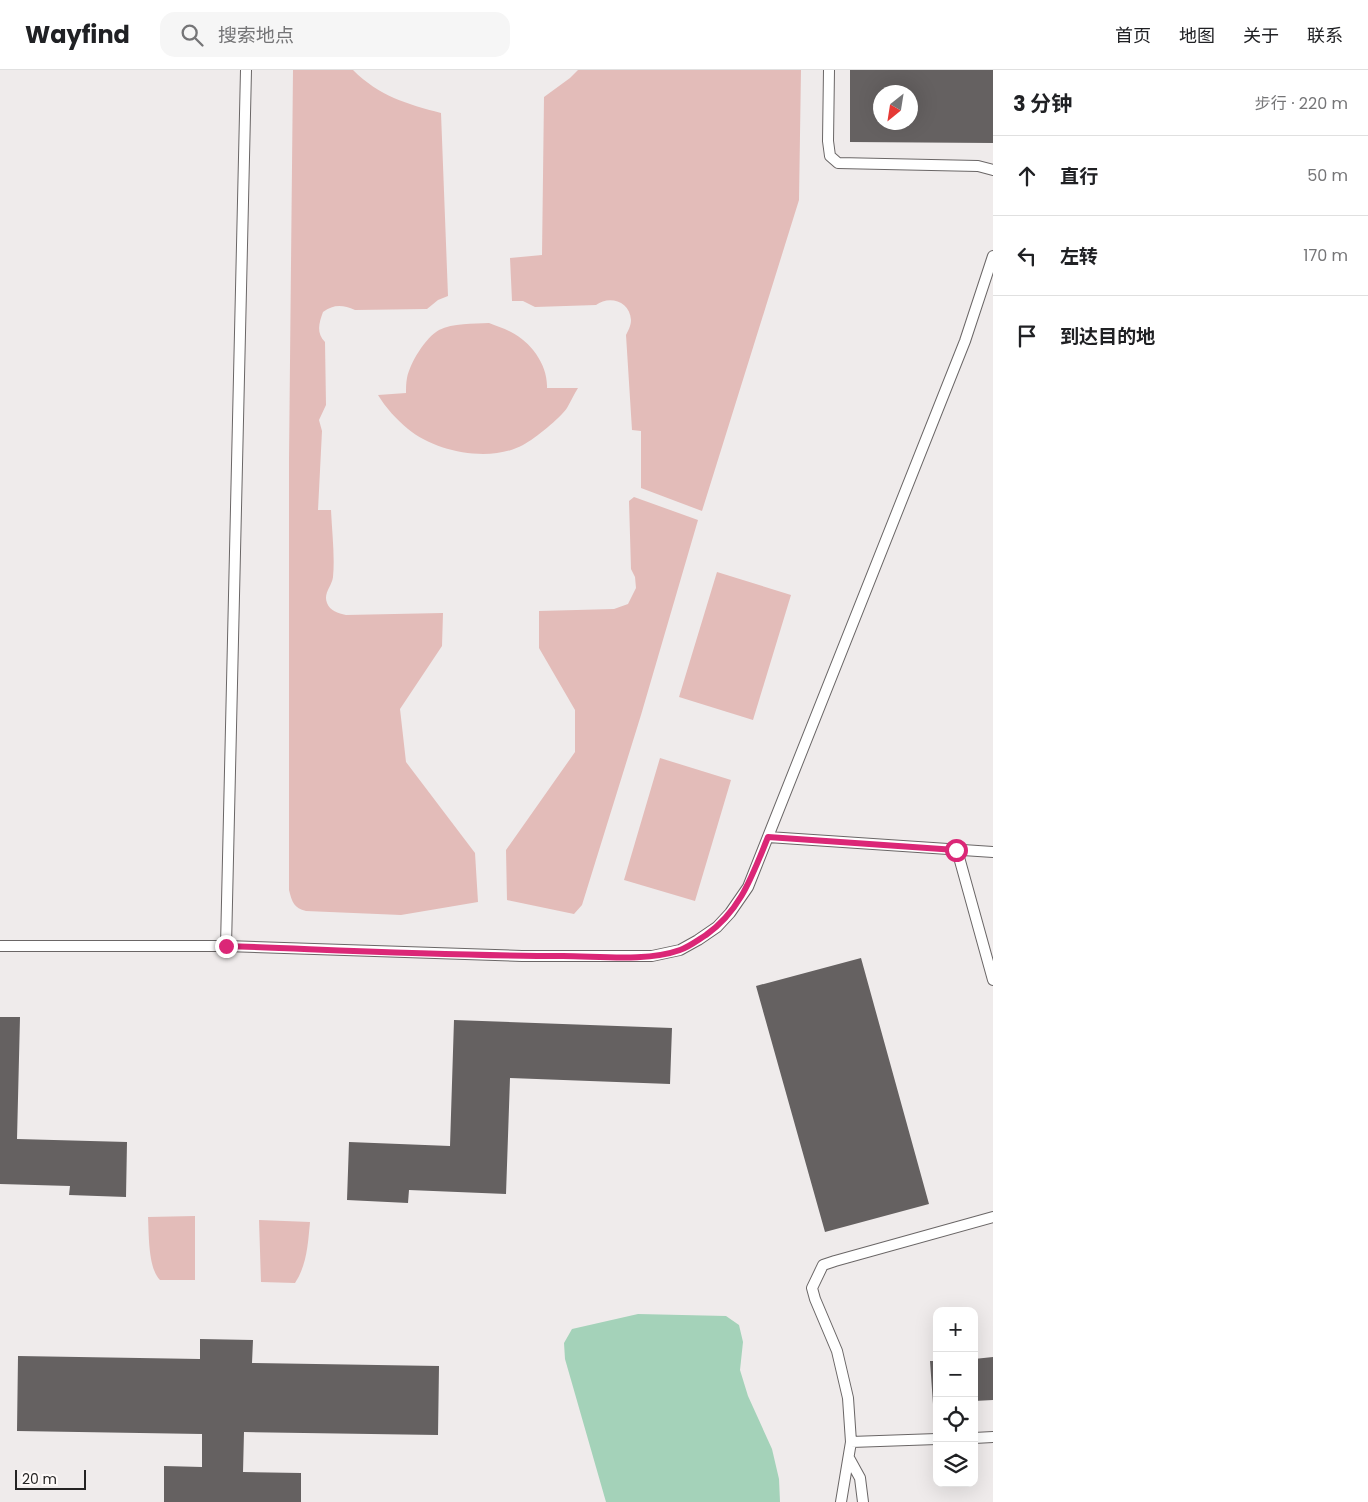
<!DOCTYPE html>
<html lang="zh">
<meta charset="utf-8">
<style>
:root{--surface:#fff;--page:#f6f6f6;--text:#202124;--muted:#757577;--line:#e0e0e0}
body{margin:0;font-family:Poppins,"Noto Sans SC",sans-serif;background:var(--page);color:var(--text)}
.controls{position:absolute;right:15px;bottom:15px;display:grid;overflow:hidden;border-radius:10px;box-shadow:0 5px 20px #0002}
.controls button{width:45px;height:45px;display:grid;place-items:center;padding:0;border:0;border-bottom:1px solid var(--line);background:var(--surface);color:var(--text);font:25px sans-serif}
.compass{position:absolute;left:873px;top:15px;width:45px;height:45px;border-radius:50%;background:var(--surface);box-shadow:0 5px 20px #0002;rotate:210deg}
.scale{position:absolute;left:15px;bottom:12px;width:71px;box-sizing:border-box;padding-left:5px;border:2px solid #242323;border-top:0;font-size:14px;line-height:18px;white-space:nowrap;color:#242323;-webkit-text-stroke:4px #fdf9f8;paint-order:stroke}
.stop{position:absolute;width:15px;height:15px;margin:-11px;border:4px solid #db2777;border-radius:50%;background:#fff}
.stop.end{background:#db2777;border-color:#fff;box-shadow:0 1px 5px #0008}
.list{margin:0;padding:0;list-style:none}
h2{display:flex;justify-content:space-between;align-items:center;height:65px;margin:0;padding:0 20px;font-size:21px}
h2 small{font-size:16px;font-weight:400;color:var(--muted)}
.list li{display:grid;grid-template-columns:32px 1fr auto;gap:15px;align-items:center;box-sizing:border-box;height:80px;padding:0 20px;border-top:1px solid var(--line)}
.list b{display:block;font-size:19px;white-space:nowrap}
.list em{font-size:16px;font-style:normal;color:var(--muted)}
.icon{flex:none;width:28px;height:28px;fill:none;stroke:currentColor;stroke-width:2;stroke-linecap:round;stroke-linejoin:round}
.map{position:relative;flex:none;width:993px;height:1432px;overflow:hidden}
header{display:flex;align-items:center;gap:30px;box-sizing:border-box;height:70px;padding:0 25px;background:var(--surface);border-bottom:1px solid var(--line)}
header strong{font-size:24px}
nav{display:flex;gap:28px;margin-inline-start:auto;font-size:18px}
.search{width:350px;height:45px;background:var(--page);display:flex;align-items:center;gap:12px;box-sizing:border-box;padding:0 18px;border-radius:15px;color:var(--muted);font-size:19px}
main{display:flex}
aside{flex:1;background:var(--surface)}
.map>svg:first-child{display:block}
</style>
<header>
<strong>Wayfind</strong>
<div class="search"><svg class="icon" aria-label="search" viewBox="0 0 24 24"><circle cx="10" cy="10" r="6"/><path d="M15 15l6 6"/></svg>搜索地点</div>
<nav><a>首页</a><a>地图</a><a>关于</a><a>联系</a></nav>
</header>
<main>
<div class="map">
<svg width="993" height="1432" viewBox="0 0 993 1432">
<rect width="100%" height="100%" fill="#efebeb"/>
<path fill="#e3bcb9" d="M293,0H353C379,26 407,34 441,43L448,226L438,230L427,239L355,240C343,235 334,234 323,242C319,253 316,263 325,272L326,335L319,350L322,361L318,440H331C332,462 335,487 333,507C332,516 323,523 327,533C330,541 338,543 346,545L443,543L442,576L400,639L406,692L475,783L478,832L401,845L306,841C294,838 292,832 289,820V389Z
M578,0H801L799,130L702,441L641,418V361L632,360L626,265C628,261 631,256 631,250C630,231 609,225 596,235L535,237L523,231H512L510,188L542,185L544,27L570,8Z
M489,253C496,256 504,258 511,262C531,272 548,295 547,318H578C574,324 571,331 567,338C559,349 536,368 523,375C490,393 436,382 408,359C396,349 386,338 378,325L406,323C406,318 406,313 407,308C410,293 425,268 439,260C453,253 473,254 489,253Z
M634,427L698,450L641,645L582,835L574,844L507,830L506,780L575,682V640L539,578V541L614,539L628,534L636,518L635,507L631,499L629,431Z
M717,502L791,525L753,650L679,627Z
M660,688L731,710L695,831L624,810Z
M195,1146V1210H160C148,1198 149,1164 148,1147Z
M259,1150L310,1152C308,1173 307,1195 295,1213L261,1212Z"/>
<path fill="#a4d2b9" d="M638,1244L726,1246L739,1255L743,1272L740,1300L748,1326L772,1379L779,1409L780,1432H606L565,1289L564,1273L572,1259Z"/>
<path fill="#656161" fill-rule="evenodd" d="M850,0H993V73L850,72ZM881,22H911V52H881Z
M861,888L929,1134L825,1162L756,916Z
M0,947H20L17,1069L127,1072L126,1127L69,1125L70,1116L0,1114Z
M454,950L672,958L670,1014L510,1008L506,1124L409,1120L408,1133L347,1130L349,1072L450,1076Z
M200,1269L253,1270L252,1293L439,1296L438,1365L244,1362L243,1402L301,1403V1432H164V1396L202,1397V1364L17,1361L18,1286L200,1289Z
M993,1287V1330L974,1331V1289Z
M930,1291H937V1333L933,1334Z"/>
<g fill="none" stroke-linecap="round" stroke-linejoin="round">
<g stroke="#6a6666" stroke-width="12">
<path id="lane" d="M829,0L828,71L830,86L838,93L978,96L993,100
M768,767L993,782
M957,780L993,910
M0,876H226L522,886H652L680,880L698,870L717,857L730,843L748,817L965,271L993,186
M226,876L246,0
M974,1368L993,1367
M851,1372L937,1369
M849,1388L860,1408L863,1432
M841,1432L851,1372L848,1328L837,1281L815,1229L812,1218L823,1195L835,1191L993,1147"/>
</g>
<use href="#lane" stroke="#fff" stroke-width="10"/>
</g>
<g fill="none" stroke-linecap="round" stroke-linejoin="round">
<path stroke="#db2777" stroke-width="6" d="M226,876C338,880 451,886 563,886C598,886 647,892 680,880C689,877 698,870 706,865C741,840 752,806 768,767L956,780"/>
</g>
</svg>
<div class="controls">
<button>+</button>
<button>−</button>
<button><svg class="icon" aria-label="locate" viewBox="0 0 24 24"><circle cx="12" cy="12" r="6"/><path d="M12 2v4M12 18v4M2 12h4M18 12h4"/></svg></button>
<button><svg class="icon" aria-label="layers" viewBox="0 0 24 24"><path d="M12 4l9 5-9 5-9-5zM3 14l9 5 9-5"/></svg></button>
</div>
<svg class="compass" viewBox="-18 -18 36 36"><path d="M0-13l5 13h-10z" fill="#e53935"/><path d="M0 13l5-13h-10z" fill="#757577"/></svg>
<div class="scale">20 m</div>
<div class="stop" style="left:956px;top:780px"></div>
<div class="stop end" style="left:226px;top:876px"></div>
</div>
<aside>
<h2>3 分钟<small>步行 · 220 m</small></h2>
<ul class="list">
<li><svg class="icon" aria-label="ahead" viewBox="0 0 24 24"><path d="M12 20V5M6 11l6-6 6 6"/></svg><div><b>直行</b></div><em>50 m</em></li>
<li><svg class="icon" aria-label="left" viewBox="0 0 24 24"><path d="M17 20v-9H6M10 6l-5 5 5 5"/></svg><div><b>左转</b></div><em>170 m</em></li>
<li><svg class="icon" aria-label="arrive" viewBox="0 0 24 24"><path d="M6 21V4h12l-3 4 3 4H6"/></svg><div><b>到达目的地</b></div></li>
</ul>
</aside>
</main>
